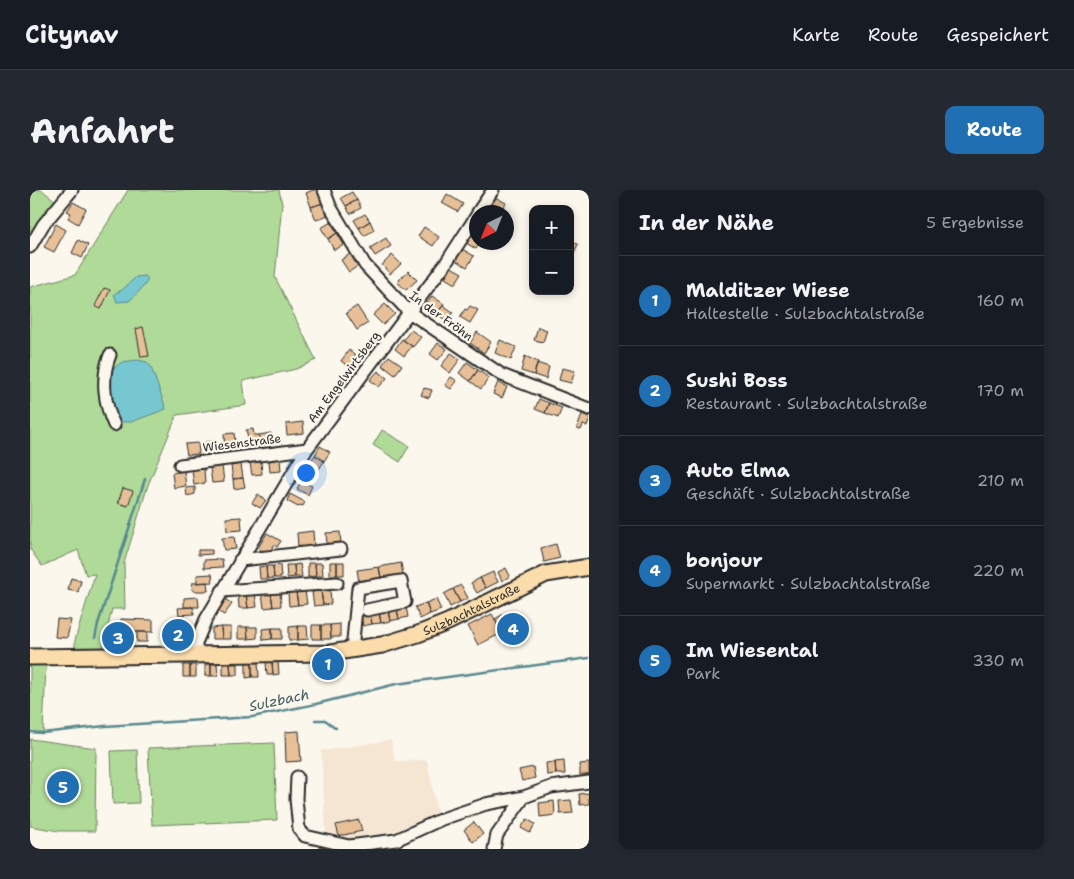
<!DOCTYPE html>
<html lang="de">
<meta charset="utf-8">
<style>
:root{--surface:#171b24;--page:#242831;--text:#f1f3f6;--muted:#9ea1a6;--line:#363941;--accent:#1f6fb2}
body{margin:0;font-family:"Shantell Sans",sans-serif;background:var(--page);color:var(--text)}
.controls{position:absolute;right:15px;top:15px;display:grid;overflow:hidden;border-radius:10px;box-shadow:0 2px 8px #0003}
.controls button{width:45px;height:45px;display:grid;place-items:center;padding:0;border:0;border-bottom:1px solid var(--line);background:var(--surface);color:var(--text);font:25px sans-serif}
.compass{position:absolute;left:439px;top:15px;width:45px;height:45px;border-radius:50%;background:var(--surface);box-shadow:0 2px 8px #0003;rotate:223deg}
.you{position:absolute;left:275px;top:282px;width:18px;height:18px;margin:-12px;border:4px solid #fff;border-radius:50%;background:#1a73e8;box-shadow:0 0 0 8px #1a73e833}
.badge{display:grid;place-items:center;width:32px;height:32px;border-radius:50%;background:var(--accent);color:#fff;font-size:16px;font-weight:700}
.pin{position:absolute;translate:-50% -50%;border:2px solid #fff;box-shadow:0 1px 5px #0006}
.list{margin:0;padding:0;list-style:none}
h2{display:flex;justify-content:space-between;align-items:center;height:65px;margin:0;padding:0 20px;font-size:21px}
h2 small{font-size:16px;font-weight:400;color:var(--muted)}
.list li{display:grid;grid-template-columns:32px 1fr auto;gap:15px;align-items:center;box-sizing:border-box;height:90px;padding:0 20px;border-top:1px solid var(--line)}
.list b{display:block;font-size:19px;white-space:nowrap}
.list p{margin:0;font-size:16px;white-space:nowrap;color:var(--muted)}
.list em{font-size:16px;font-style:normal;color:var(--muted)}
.map{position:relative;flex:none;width:559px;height:659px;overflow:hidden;border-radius:10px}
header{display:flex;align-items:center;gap:30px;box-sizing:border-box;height:70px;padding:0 25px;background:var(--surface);border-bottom:1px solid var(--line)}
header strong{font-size:24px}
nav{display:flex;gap:28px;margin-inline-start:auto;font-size:18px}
.intro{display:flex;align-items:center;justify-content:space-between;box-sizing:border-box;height:120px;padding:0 30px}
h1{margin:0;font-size:35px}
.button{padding:12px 22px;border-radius:10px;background:var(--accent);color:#fff;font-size:18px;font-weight:700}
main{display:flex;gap:30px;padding:0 30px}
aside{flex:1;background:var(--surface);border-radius:10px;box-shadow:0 2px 8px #0003}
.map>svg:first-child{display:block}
</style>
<header>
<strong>Citynav</strong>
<nav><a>Karte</a><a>Route</a><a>Gespeichert</a></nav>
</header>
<div class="intro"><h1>Anfahrt</h1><a class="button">Route</a></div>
<main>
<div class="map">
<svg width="559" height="659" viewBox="0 0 559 659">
<rect width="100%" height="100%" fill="#fbf7ec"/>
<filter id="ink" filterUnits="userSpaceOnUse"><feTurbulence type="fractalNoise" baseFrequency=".02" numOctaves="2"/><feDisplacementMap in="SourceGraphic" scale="10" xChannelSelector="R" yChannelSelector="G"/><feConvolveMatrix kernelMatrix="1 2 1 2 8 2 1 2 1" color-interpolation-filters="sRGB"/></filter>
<g filter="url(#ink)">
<path fill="#f5e6d3" d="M361,550L365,571L397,570L408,625L362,642L317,649L296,644L291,561Z"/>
<path fill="#b0da98" stroke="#6e8262" d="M0,0H12L27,12L3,42L0,41Z
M98,0H249L252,14L245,87L286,170L266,179L213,191L216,215L147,225L118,295L94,373L95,419H82L73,458L45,459V450L65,384L56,385L48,360L12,376L0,359V97L45,85Z
M352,240L379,256L370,272L343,255Z
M0,475H16L13,543L0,542Z
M0,549L66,558L65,641H29L0,636Z
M244,553L247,630L122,635L118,558Z
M107,560L109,613L83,614L81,561Z"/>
<path fill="#77c7d1" stroke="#59898f" d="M115,86L118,89C116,95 105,106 99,111L87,112L84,104L92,100L106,87Z
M107,170L117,172L121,177L136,219L101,232H88L82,211L80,181L92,172Z"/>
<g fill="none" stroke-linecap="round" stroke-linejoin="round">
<path stroke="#59898f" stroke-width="2.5" d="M65,448L68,434L115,289
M285,530H295L306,538
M0,542L12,543L75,536L222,527L286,514L366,494L559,468"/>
</g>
<path fill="#e7c098" stroke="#2b2b2b" d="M283,0H288L293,13L281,17L276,3Z
M322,2L327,10L316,16L311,8Z
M417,4L433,14L428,22L412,13Z
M465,7L476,13L470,22L458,18Z
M327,10L331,18L320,24L316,16Z
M43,12L56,19L48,34L38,28L41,23L37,21Z
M293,13L298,25L286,30L281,17Z
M335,24L340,31L329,38L324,30Z
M340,31L344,40L334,46L329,38Z
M301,32L307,43L298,49L291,38Z
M26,34L36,40L24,62L14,57Z
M394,37L409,47L403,56L388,46Z
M442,42L447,45V52H451L446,59L436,53Z
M307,43L314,55L304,60L298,49Z
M356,48L361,56L345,66L340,58Z
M48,50L58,55L52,68L42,63Z
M540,51L548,54L541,70L540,69Z
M432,59L444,66L437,77L425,70Z
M320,64L328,76L319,82L311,70Z
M362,65L371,74L360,84L352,75Z
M421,77L432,83L425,94L415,88Z
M378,81L387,90L376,100L367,92Z
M74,98L80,100L71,119L65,116Z
M402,106L414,114L406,125L394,117Z
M355,114L365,124L353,135L343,125Z
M413,115L423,122L417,131L407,124Z
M327,116L338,133L327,140L316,123Z
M440,116L448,120L440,133L430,127L435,119L437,120Z
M113,137L119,166L111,167L106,139Z
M508,137L517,140L513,152L504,150Z
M381,140L391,147L383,157L373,150Z
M447,142L461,152L454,163L440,153Z
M372,149L382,156L374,166L365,159Z
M470,150L486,157L481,170L465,163Z
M408,153L417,159L408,170L400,164Z
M319,160L328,167L320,177L311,171Z
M421,163L430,169L420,183L411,176Z
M359,166L372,175L365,185L352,175Z
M495,166L508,172L504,185L491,181Z
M437,172L448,180L440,191L429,183Z
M507,173L519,177L516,189L504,185Z
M532,178L545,181L541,193L529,190Z
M448,180L459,188L451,199L440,191Z
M348,181L357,188L349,197L340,190Z
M421,187L427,191L421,199L415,195Z
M468,192L477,197L472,208L463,204Z
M394,198L402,200L399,208L391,205Z
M509,209L519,213L515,223L505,219Z
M519,213L532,218L528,228L515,223Z
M552,224L559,227V231L557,236L553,235L551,240L547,239Z
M273,232L274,243L257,245L256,234Z
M223,239L224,245H229L230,256L220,257L216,240Z
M204,243L206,259L195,260L194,244Z
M241,243L243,254L230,256L229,245Z
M186,251L187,261L176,263L175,252Z
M168,253L169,264L157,265L155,254Z
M290,256L300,262L294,271L285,265Z
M285,265L294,271L288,281L278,275Z
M250,269L251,281L240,282L239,271Z
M231,272L232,284L222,285L220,273Z
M211,274L213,288L203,289L201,276Z
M192,276L194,292L182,293L180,278Z
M174,279L175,293L164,295L162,280Z
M154,281L156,296L144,298L142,283Z
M213,288L215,297L204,299L203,289Z
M271,291L282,296L278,305L267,299Z
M165,297V304L157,306L156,298Z
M93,298L103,301L98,316L88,313Z
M228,304L236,310L230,318L222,313Z
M260,304L275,312L273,316L270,315L268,317L257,311Z
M211,327L212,340L197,341L196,328Z
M283,341L284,356L268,357L267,343Z
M310,342L311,354L297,355L296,343Z
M237,343L251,351L247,357L244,355L238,365L228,358Z
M204,347L206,359L194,360L192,348Z
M526,354L530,368L514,372L511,358Z
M168,360H182V364L168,365Z
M192,369L193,377L174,378V370Z
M300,372H307V385H300Z
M307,372H314V385H307Z
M278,373H285L286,386L278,387Z
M285,373H292L293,386H286Z
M371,373L373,385L351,388L349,377Z
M270,374L272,387H265L264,375Z
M250,375L251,388H244L243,376Z
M256,375H264L265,387L257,388Z
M236,376H243L244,388L237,389Z
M236,376L237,389H230L229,377Z
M349,377L351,388L329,392L327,380Z
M476,378L480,386L472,391L468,382Z
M463,382L468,392L456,398L450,388Z
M182,384L183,392L167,393V385Z
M41,388L51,391L48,402L38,400Z
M450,388L456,398L447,403L441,393Z
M177,392L178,401H163L162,393Z
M431,395L438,408L430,412L423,399Z
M423,399L430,412L420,417L414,404Z
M300,400L301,414L293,415L291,401Z
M275,401L277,414L268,415L266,402Z
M291,401L293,415L284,416L282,402Z
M250,402L251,416L243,417L241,403Z
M266,402L268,415L259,416L258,403Z
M225,403L227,417L218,418L216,404Z
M241,403L243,417L234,418L232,404Z
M208,404H216L218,418H209Z
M168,407L169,417H154V408Z
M195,409L202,414L194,425L187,421Z
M406,409L411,420L400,424L396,413Z
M396,413L400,424L390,429L385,417Z
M163,417L164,424L149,425L148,418Z
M376,417L378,427L369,429L367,419Z
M367,419L369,429L360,431L358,420Z
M358,420L360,431L351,433L349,422Z
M349,422L351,433L342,434L340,424Z
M476,423L482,436L493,431L498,442L477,453L465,429Z
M340,424L342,434L333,436L331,426Z
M462,424L472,443L448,455L438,436Z
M27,429L41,430L37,448L25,447Z
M91,429L123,430V442H91Z
M310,434V447H301L300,435Z
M282,435H291V449H282Z
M291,435H300L301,449H291Z
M268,436V450H259V437Z
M268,436H277L278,449L268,450Z
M191,437L192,449H182V438Z
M191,437H201V449H192Z
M208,437H217L218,449H208Z
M217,437H227V448L218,449Z
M242,438V449L233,450L232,439Z
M242,438H252V449H242Z
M107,442H117V452H107Z
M222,472V487L216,488V473Z
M222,472H228L229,487H222Z
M236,472H242L243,485H237Z
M242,472H248L249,484L243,485Z
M175,474H181V486H175Z
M181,474H187L188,486H181Z
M193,474H200L201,485H193Z
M200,474H208V485H201Z
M153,475H160V487H153Z
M160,475H166V487H160Z
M269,541L271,571L256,572L255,542Z
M534,571L535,584H526L525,572Z
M525,572L526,584L517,585L516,573Z
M559,573V585H550V574Z
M503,577L505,588L492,591L489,580Z
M559,603V614L550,615L549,604Z
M541,610L543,623L530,624L529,611Z
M524,611L525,625L510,627L509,613Z
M497,629L505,634L500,643L491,638Z
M329,630L332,641L309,646L306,635Z
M444,632L453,644L443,652L434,640Z"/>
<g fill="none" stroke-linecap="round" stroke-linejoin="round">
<g stroke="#2b2b2b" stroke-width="15">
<path id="minor" d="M294,0L300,16L335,75L379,122L472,185L559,219
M448,22L463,0
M0,57L13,35L42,0
M80,165C71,187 74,213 84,235
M150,275L277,259
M210,370L311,359
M192,401L307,393
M322,461L328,398L371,391L375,412L337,420
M166,464V453L176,429L277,259L416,73L447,25
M267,587L266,609L269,639L275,646L319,656L366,650L412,629L456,614L494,607
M464,659L467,645L494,607L521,597L559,592"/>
</g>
<g stroke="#2b2b2b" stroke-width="19">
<g id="major">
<path id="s1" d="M0,467L300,463L352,455L388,444L418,432L516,384L559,377"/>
</g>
</g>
<use href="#minor" stroke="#fbf7ec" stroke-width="11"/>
<use href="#major" stroke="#fbdcab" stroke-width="15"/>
</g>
</g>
<g text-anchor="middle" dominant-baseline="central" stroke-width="4.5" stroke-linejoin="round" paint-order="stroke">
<g font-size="12" fill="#2b2b2b" stroke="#fbf7ec">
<text transform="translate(411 126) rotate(36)">In der Fröhn</text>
<text transform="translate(314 187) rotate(-53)">Am Engelwirtsberg</text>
<text transform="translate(212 253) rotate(-7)">Wiesenstraße</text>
<text stroke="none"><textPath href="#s1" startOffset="449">Sulzbachtalstraße</textPath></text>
</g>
<g font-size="14" font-style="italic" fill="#425a5d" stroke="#fbf7ec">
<text transform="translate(249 510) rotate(-12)">Sulzbach</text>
</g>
</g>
</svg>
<div class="controls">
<button>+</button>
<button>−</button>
</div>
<svg class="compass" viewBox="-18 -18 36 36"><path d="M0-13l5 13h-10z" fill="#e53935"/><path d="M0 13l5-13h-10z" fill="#9ea1a6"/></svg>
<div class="you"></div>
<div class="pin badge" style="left:298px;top:474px">1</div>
<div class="pin badge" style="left:148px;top:445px">2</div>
<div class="pin badge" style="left:88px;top:448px">3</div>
<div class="pin badge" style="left:483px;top:439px">4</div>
<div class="pin badge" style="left:33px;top:597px">5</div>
</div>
<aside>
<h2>In der Nähe<small>5 Ergebnisse</small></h2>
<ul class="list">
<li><span class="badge">1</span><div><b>Malditzer Wiese</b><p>Haltestelle · Sulzbachtalstraße</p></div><em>160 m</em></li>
<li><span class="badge">2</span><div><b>Sushi Boss</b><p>Restaurant · Sulzbachtalstraße</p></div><em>170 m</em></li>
<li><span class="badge">3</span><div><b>Auto Elma</b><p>Geschäft · Sulzbachtalstraße</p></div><em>210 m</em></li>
<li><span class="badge">4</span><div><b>bonjour</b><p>Supermarkt · Sulzbachtalstraße</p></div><em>220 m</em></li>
<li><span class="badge">5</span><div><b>Im Wiesental</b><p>Park</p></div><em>330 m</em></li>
</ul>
</aside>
</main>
